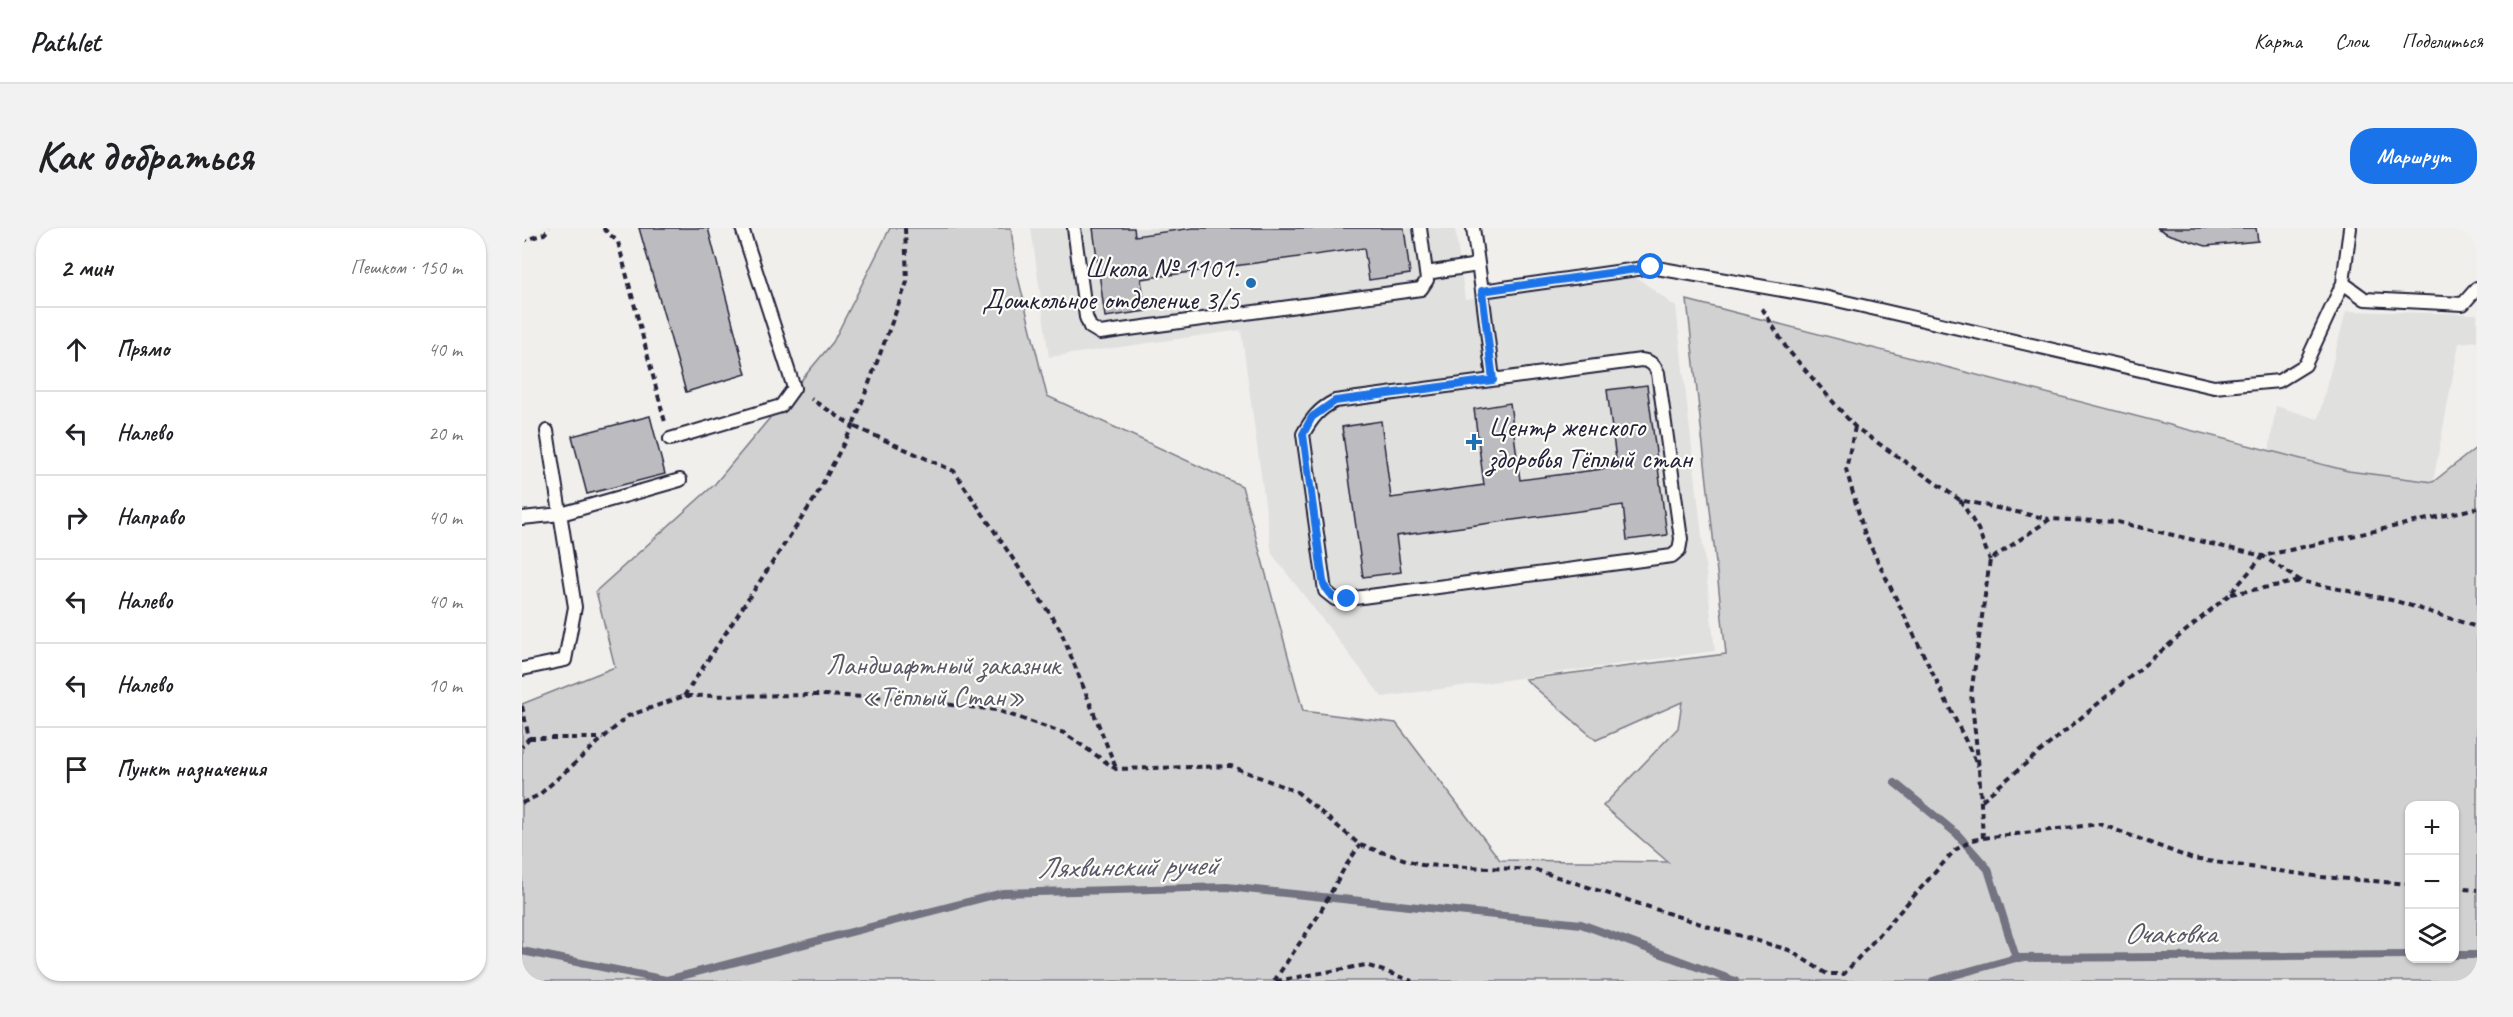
<!DOCTYPE html>
<html lang="ru">
<meta charset="utf-8">
<style>
:root{--surface:#fff;--page:#f2f2f2;--text:#202124;--muted:#757577;--line:#e0e0e0;--accent:#1a73e8}
body{margin:0;font-family:Caveat,sans-serif;background:var(--page);color:var(--text)}
.controls{position:absolute;right:18px;bottom:18px;display:grid;overflow:hidden;border-radius:12px;box-shadow:0 2px 4px #0004}
.controls button{width:54px;height:54px;display:grid;place-items:center;padding:0;border:0;border-bottom:2px solid var(--line);background:var(--surface);color:var(--text);font:30px sans-serif}
.stop{position:absolute;width:18px;height:18px;margin:-14px;border:4px solid #1a73e8;border-radius:50%;background:#fff}
.stop.end{background:#1a73e8;border-color:#fff;box-shadow:0 2px 6px #0008}
.list{margin:0;padding:0;list-style:none}
h2{display:flex;justify-content:space-between;align-items:center;height:78px;margin:0;padding:0 24px;font-size:26px}
h2 small{font-size:20px;font-weight:400;color:var(--muted)}
.list li{display:grid;grid-template-columns:39px 1fr auto;gap:18px;align-items:center;box-sizing:border-box;height:84px;padding:0 24px;border-top:2px solid var(--line)}
.list b{display:block;font-size:22px;white-space:nowrap}
.list em{font-size:20px;font-style:normal;color:var(--muted)}
.icon{flex:none;width:33px;height:33px;fill:none;stroke:currentColor;stroke-width:2;stroke-linecap:round;stroke-linejoin:round}
.map{position:relative;flex:none;width:1955px;height:753px;overflow:hidden;border-radius:24px}
header{display:flex;align-items:center;gap:36px;box-sizing:border-box;height:84px;padding:0 30px;background:var(--surface);border-bottom:2px solid var(--line)}
header strong{font-size:28px}
nav{display:flex;gap:33px;margin-inline-start:auto;font-size:21px}
.intro{display:flex;align-items:center;justify-content:space-between;box-sizing:border-box;height:144px;padding:0 36px}
h1{margin:0;font-size:42px}
.button{padding:15px 27px;border-radius:24px;background:var(--accent);color:#fff;font-size:21px;font-weight:700}
main{display:flex;gap:36px;padding:0 36px}
aside{flex:1;background:var(--surface);border-radius:24px;box-shadow:0 2px 4px #0004}
.map>svg:first-child{display:block}
</style>
<header>
<strong>Pathlet</strong>
<nav><a>Карта</a><a>Слои</a><a>Поделиться</a></nav>
</header>
<div class="intro"><h1>Как добраться</h1><a class="button">Маршрут</a></div>
<main>
<aside>
<h2>2 мин<small>Пешком · 150 m</small></h2>
<ul class="list">
<li><svg class="icon" aria-label="ahead" viewBox="0 0 24 24"><path d="M12 20V5M6 11l6-6 6 6"/></svg><div><b>Прямо</b></div><em>40 m</em></li>
<li><svg class="icon" aria-label="left" viewBox="0 0 24 24"><path d="M17 20v-9H6M10 6l-5 5 5 5"/></svg><div><b>Налево</b></div><em>20 m</em></li>
<li><svg class="icon" aria-label="right" viewBox="0 0 24 24"><path d="M7 20v-9h11M14 6l5 5-5 5"/></svg><div><b>Направо</b></div><em>40 m</em></li>
<li><svg class="icon" aria-label="left" viewBox="0 0 24 24"><path d="M17 20v-9H6M10 6l-5 5 5 5"/></svg><div><b>Налево</b></div><em>40 m</em></li>
<li><svg class="icon" aria-label="left" viewBox="0 0 24 24"><path d="M17 20v-9H6M10 6l-5 5 5 5"/></svg><div><b>Налево</b></div><em>10 m</em></li>
<li><svg class="icon" aria-label="arrive" viewBox="0 0 24 24"><path d="M6 21V4h12l-3 4 3 4H6"/></svg><div><b>Пункт назначения</b></div></li>
</ul>
</aside>
<div class="map">
<svg width="1955" height="753" viewBox="0 0 1955 753">
<rect width="100%" height="100%" fill="#f0efec"/>
<filter id="ink" filterUnits="userSpaceOnUse"><feTurbulence type="fractalNoise" baseFrequency=".0167" numOctaves="2"/><feDisplacementMap in="SourceGraphic" scale="12" xChannelSelector="R" yChannelSelector="G"/><feConvolveMatrix kernelMatrix="1 2 1 2 8 2 1 2 1" color-interpolation-filters="sRGB"/></filter>
<g filter="url(#ink)">
<path fill="#e0e0df" d="M509,0H933L943,71L1113,48L1154,79L1193,423L860,469L750,326L719,102L527,129Z
M1824,83L1955,86V113L1937,115L1911,254L1826,243L1747,223L1754,178L1796,191Z"/>
<path fill="#d2d1d1" stroke="#7a7a86" stroke-width="1.5" fill-rule="evenodd" d="M368,0H489L494,41L525,168L720,258L781,483L874,495L978,632L1146,634L1081,578L1156,500L1160,474L1074,512L1003,451L1204,426L1165,72L1826,243L1911,254L1955,219V753H0V476L93,439L74,363L192,257L311,114ZM1888,578H1932V730H1888Z"/>
<g fill="none" stroke-linecap="round" stroke-linejoin="round">
<path stroke="#737381" stroke-width="8" d="M1373,555L1435,606L1466,641L1494,730
M0,723L144,752L480,665L705,659L1059,696L1213,753
M1932,727H1955
M1411,753L1494,730L1888,727"/>
</g>
<path fill="#bcbcc0" stroke="#22223b" stroke-width="1.5" d="M117,0H186L224,146L164,164Z
M571,0H612L613,8L671,0H882L888,46L847,52L842,20L619,51L624,83L583,89Z
M1635,0H1734L1736,13L1684,18L1646,6Z
M1125,157L1145,307L1105,312L1101,277L874,308L879,344L841,349L820,199L859,193L869,270L962,257L952,181L988,175L998,252L1095,239L1085,162Z
M128,188L143,246L65,266L50,208Z"/>
<g fill="none" stroke-linecap="round" stroke-linejoin="round">
<g stroke="#22223b" stroke-width="16">
<path id="service" d="M552,0L564,89L568,99L578,105L899,61L905,52L898,0
M951,0L960,63L1129,39L1306,70L1692,159L1757,153L1783,137L1821,55
M1828,0L1821,55L1843,71L1941,76L1955,60
M904,45L956,37
M960,63L971,151
M1119,132C1128,133 1132,136 1136,145L1159,311L1157,322L1150,328L825,371H813L803,363L781,206C790,190 797,181 813,173Z
M148,211L259,178L272,160L220,0
M0,290L39,286L158,252
M0,441L43,432L53,379L25,203"/>
</g>
<path stroke="#22223b" stroke-width="4" stroke-dasharray="6 4.5" stroke-linecap="butt" d="M81,0L96,14L143,194
M383,0L385,54L331,198L432,243L538,401L594,540
M0,13L22,6L28,0
M1240,80L1265,121L1333,199L1438,272L1527,291
M1333,199L1324,241L1343,307L1456,538
M1438,272L1456,301L1468,332
M1709,366L1779,353
M162,468L293,270L331,198L289,171
M0,478L7,510L0,519
M7,510H81
M1460,572L1708,366L1741,328L1955,280
M0,575L17,567L106,488L162,468L300,467L370,470L474,482L542,505L594,541L709,538L775,564L838,617L900,637L1014,642L1188,699L1267,722L1305,746H1322L1433,622L1451,612L1461,610L1457,541L1449,466L1468,332L1528,291L1595,294L1741,328L1779,353L1874,373L1955,399
M1461,610L1578,596L1671,631L1800,649L1888,656
M1932,660L1955,662
M752,753L796,688L823,639L838,617
M754,753L844,737L890,753"/>
<use href="#service" stroke="#fdfcf7" stroke-width="12"/>
</g>
</g>
<g fill="none" stroke-linecap="round" stroke-linejoin="round" filter="url(#ink)">
<path stroke="#1a73e8" stroke-width="8" d="M825,371C811,371 805,367 801,353L781,206L790,189L813,173L971,152L960,63L1129,39"/>
</g>
<g fill="#1f6fb2" stroke="#fdfcf7" stroke-width="2">
<circle cx="729" cy="55" r="6"/>
<path d="M949 205h6v6h6v6h-6v6h-6v-6h-6v-6h6z"/>
</g>
<g text-anchor="middle" dominant-baseline="central" stroke-width="4.5" stroke-linejoin="round" paint-order="stroke">
<g font-size="28" fill="#22223b" stroke="#fdfcf7" text-anchor="end">
<text x="717" y="39">Школа № 1101.<tspan x="717" dy="32">Дошкольное отделение 3/5</tspan></text>
<text x="966" y="198" text-anchor="start">Центр женского<tspan x="966" dy="32">здоровья Тёплый стан</tspan></text>
</g>
<g font-size="28" fill="#575768" stroke="#fdfcf7">
<text x="421" y="436">Ландшафтный заказник<tspan x="421" dy="32">«Тёплый Стан»</tspan></text>
</g>
<g font-size="30" font-style="italic" fill="#58586a" stroke="#fdfcf7">
<text transform="translate(605 638) rotate(-1)">Ляхвинский ручей</text>
<text x="1648" y="705">Очаковка</text>
</g>
</g>
</svg>
<div class="controls">
<button>+</button>
<button>−</button>
<button><svg class="icon" aria-label="layers" viewBox="0 0 24 24"><path d="M12 4l9 5-9 5-9-5zM3 14l9 5 9-5"/></svg></button>
</div>
<div class="stop" style="left:1129px;top:39px"></div>
<div class="stop end" style="left:825px;top:371px"></div>
</div>
</main>
